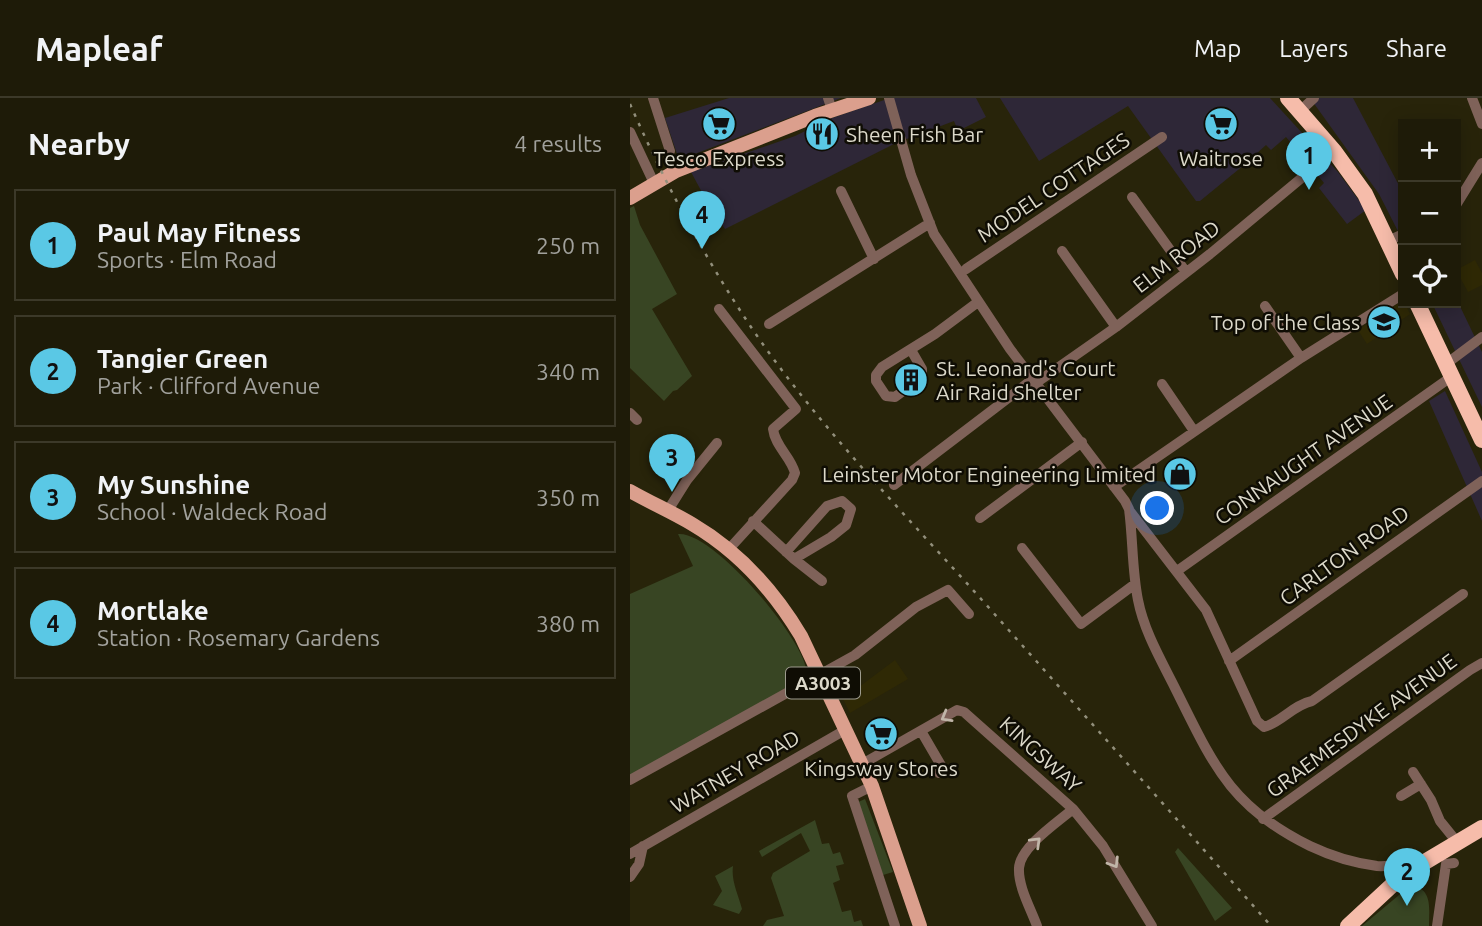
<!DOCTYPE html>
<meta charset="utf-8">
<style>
:root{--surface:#1e1b08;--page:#262412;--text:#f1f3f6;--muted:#a1a19c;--line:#3c3929;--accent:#5ac8e5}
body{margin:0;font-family:Ubuntu,sans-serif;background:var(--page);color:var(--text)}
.controls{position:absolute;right:21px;top:21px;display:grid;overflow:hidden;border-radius:0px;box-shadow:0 4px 18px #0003}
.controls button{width:63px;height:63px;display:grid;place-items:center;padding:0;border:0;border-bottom:2px solid var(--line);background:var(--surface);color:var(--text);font:35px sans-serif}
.you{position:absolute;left:528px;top:411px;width:24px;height:24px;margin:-18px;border:5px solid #fff;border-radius:50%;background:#1a73e8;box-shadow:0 0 0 10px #1a73e833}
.badge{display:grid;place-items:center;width:46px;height:46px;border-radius:50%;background:var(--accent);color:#111;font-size:23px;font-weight:700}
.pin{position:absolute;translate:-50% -58px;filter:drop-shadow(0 2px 4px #0008)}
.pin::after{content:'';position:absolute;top:37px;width:24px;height:21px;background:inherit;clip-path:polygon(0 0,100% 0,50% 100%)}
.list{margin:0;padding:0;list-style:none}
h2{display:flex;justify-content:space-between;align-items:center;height:91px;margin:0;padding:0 28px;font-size:30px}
h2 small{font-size:23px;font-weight:400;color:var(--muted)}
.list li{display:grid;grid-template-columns:46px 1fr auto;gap:21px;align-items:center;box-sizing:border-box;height:112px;margin:0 14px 14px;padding:0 14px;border:2px solid var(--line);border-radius:0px}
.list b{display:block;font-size:26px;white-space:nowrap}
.list p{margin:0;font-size:23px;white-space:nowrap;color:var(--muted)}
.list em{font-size:23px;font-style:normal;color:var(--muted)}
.icon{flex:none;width:38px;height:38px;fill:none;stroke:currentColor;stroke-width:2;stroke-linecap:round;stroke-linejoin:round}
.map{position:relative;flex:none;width:852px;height:828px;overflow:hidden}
header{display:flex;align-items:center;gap:42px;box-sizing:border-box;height:98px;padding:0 35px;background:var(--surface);border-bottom:2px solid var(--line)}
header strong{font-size:33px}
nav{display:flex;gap:38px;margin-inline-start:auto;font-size:24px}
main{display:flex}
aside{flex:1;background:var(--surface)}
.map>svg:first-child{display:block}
</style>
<header>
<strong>Mapleaf</strong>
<nav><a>Map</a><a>Layers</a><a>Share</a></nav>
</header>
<main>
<aside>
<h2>Nearby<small>4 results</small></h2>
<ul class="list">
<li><span class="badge">1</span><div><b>Paul May Fitness</b><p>Sports · Elm Road</p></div><em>250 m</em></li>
<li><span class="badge">2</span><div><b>Tangier Green</b><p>Park · Clifford Avenue</p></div><em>340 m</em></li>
<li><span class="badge">3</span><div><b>My Sunshine</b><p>School · Waldeck Road</p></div><em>350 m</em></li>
<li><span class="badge">4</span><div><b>Mortlake</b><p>Station · Rosemary Gardens</p></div><em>380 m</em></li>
</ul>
</aside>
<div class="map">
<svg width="852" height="828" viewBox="0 0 852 828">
<rect width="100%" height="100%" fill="#28240a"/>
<path fill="#2e2737" d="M99,0H211L49,62L35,20Z
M260,0H346L356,19L328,33L324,23L266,45L95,131L81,111L61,74L165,38L202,20Z
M370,0H640L708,74L736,112L717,126L689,90L694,85L656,39L641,52L636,47L614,67L570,103H566L498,8L409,63Z
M680,0H723L773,95V143L749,96Z
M826,200L852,254V309L802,205H826Z
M815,293L852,374V423L799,303Z"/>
<path fill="#2f2905" d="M845,162L852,175V187L838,194L826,172Z
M769,205L776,207L780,216L737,246L728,232Z
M265,562L278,581L220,615L213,601Z"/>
<path fill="#384523" d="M4,108L10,127L47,196L22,211L62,278L47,292L43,293L34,303L0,270V110Z
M48,436C83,433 170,537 176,570C176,573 175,577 175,581L0,677V496L63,468Z
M235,701L263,774L253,777L226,705Z
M185,722L192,746L199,745L203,756L210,754L214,766L206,768L210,782L203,785L212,814L221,812L224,824L231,822L233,828H133L137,822L154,818L141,780L143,775L180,753L171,735L132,759L129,753Z
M548,750L602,810L585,823L545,754Z
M103,768C101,783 108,796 112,811L109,816L83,807L92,793L85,778Z
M781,787C803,791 799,810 799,828H732Z"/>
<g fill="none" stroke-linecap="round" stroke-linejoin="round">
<path stroke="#7f6259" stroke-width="10" d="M23,0L40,53
M198,0L202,12
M259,0L281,77L304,136L380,251L495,403L499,411C503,441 502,472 508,502C514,533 531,562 545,590C583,666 600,709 680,748C701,758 724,765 747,768C759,769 772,765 783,770
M842,0L852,26
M671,12L684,0
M0,34L24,85
M211,93L244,161
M502,99L556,174
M826,107L852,65
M758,143L773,136
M432,153L486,229
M336,171L532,39
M635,208L671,260
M89,211L166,311L143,331C145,348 161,359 165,375L162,382L99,451
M139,226L300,125
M281,252L292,271V279L265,299L256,298L246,283V277L252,269L305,236L348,204
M816,266L852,239
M406,285L486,229L580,156L704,53
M532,286L564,333
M0,315L7,322
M264,387L403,281
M484,389L671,260L773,196
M499,412L576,512L627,623L634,629C652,624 663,607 682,603L833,496
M37,414L57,382L87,345
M350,420L452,344
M123,423L164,461L192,483
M392,450L451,526L505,486
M156,454L197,408L212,403L221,411L216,427L201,439L164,461
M547,473L821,279
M599,563L852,383
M291,633L312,669L309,675
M232,666L327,612L334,614L443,711L473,748L522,828
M783,674L801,702L810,723L827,744
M0,682L225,557L286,509L318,492L339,516
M242,688L222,698L265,828
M771,698L791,686
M633,721L840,572L852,565
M0,756L215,632
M0,779L9,766L13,748
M407,828C401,811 388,789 389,770C390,749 428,724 443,711
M807,828L816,766L824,765"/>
<path stroke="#db9f8d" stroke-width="14" d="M0,100L46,73L185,18L239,0
M0,393C21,405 42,414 62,426C108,453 144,493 171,538L242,688L290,828"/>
<path stroke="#f6bcaa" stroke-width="16" d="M658,0L704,53L735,96L773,176
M787,205L852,342
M718,828L773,777L852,730"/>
<path stroke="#928f7b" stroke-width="2.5" stroke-dasharray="3.5 7" stroke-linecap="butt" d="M0,6C34,83 74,159 121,229C190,331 279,420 360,511C454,617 548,722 641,828"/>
</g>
<defs><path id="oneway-chevron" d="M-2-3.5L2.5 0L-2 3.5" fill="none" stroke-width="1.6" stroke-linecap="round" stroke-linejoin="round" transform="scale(1.75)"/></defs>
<g stroke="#c0b5a8">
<use href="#oneway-chevron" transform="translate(316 619) rotate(150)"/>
<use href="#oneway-chevron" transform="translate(406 744) rotate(-44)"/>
<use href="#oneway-chevron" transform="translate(484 765) rotate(58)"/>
</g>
<defs>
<g id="supermarket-disc" transform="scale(1.75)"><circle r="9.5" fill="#5ac8e5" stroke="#0f0d04"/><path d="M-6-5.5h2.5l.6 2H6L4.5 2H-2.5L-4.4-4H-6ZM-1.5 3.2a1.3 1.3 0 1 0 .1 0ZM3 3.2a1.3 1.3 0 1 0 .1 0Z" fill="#111"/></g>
<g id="restaurant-disc" transform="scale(1.75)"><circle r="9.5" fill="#5ac8e5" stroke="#0f0d04"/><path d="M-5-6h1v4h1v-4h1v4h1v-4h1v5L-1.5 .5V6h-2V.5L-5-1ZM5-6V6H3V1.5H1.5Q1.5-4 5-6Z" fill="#111"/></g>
<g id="school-disc" transform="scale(1.75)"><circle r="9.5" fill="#5ac8e5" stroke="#0f0d04"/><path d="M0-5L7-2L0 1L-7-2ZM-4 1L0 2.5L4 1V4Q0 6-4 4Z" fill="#111"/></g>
<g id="building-disc" transform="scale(1.75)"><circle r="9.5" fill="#5ac8e5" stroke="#0f0d04"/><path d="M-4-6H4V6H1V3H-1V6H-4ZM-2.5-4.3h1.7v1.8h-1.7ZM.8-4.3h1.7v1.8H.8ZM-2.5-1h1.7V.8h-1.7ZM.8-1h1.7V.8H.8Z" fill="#111"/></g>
<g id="shop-disc" transform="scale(1.75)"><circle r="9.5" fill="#5ac8e5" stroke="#0f0d04"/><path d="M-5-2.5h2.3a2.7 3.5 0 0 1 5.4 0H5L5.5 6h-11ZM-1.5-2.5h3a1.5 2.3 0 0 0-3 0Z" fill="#111"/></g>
</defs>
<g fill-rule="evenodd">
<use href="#supermarket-disc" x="89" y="26"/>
<use href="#supermarket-disc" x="591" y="26"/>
<use href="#restaurant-disc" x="192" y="36"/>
<use href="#school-disc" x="754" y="224"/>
<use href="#building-disc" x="281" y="282"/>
<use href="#shop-disc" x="550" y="376"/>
<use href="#supermarket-disc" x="251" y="636"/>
</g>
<g text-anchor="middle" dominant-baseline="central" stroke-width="5" stroke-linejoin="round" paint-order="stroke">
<rect fill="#0f0d04" stroke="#9e9c8f" stroke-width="2" x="156" y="569.5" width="74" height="31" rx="5"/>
<g font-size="19" font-weight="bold" fill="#dcd9ca">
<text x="193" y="585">A3003</text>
</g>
<g font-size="21" fill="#dcd9ca" stroke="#0f0d04">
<text x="216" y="36" text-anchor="start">Sheen Fish Bar</text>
<text x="89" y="60">Tesco Express</text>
<text x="591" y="60">Waitrose</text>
<text x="730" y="224" text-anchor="end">Top of the Class</text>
<text x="306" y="270" text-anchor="start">St. Leonard's Court<tspan x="306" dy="24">Air Raid Shelter</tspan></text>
<text x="526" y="376" text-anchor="end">Leinster Motor Engineering Limited</text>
<text x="251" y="670">Kingsway Stores</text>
</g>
<g font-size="21" fill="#dcd9ca" stroke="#0f0d04">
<text transform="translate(423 89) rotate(-34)">MODEL COTTAGES</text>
<text transform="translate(546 158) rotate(-38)">ELM ROAD</text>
<text transform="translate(673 361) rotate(-35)">CONNAUGHT AVENUE</text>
<text transform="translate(714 457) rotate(-36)">CARLTON ROAD</text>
<text transform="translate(731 627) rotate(-36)">GRAEMESDYKE AVENUE</text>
<text transform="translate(411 656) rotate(42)">KINGSWAY</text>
<text transform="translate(105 673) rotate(-30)">WATNEY ROAD</text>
</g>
</g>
</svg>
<div class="controls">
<button>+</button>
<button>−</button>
<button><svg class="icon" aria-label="locate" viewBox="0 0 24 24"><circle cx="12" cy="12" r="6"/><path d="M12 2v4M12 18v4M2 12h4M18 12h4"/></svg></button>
</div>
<div class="you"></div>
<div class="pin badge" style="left:679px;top:92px">1</div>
<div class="pin badge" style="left:777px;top:808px">2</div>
<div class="pin badge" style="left:42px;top:394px">3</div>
<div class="pin badge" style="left:72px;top:151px">4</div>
</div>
</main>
